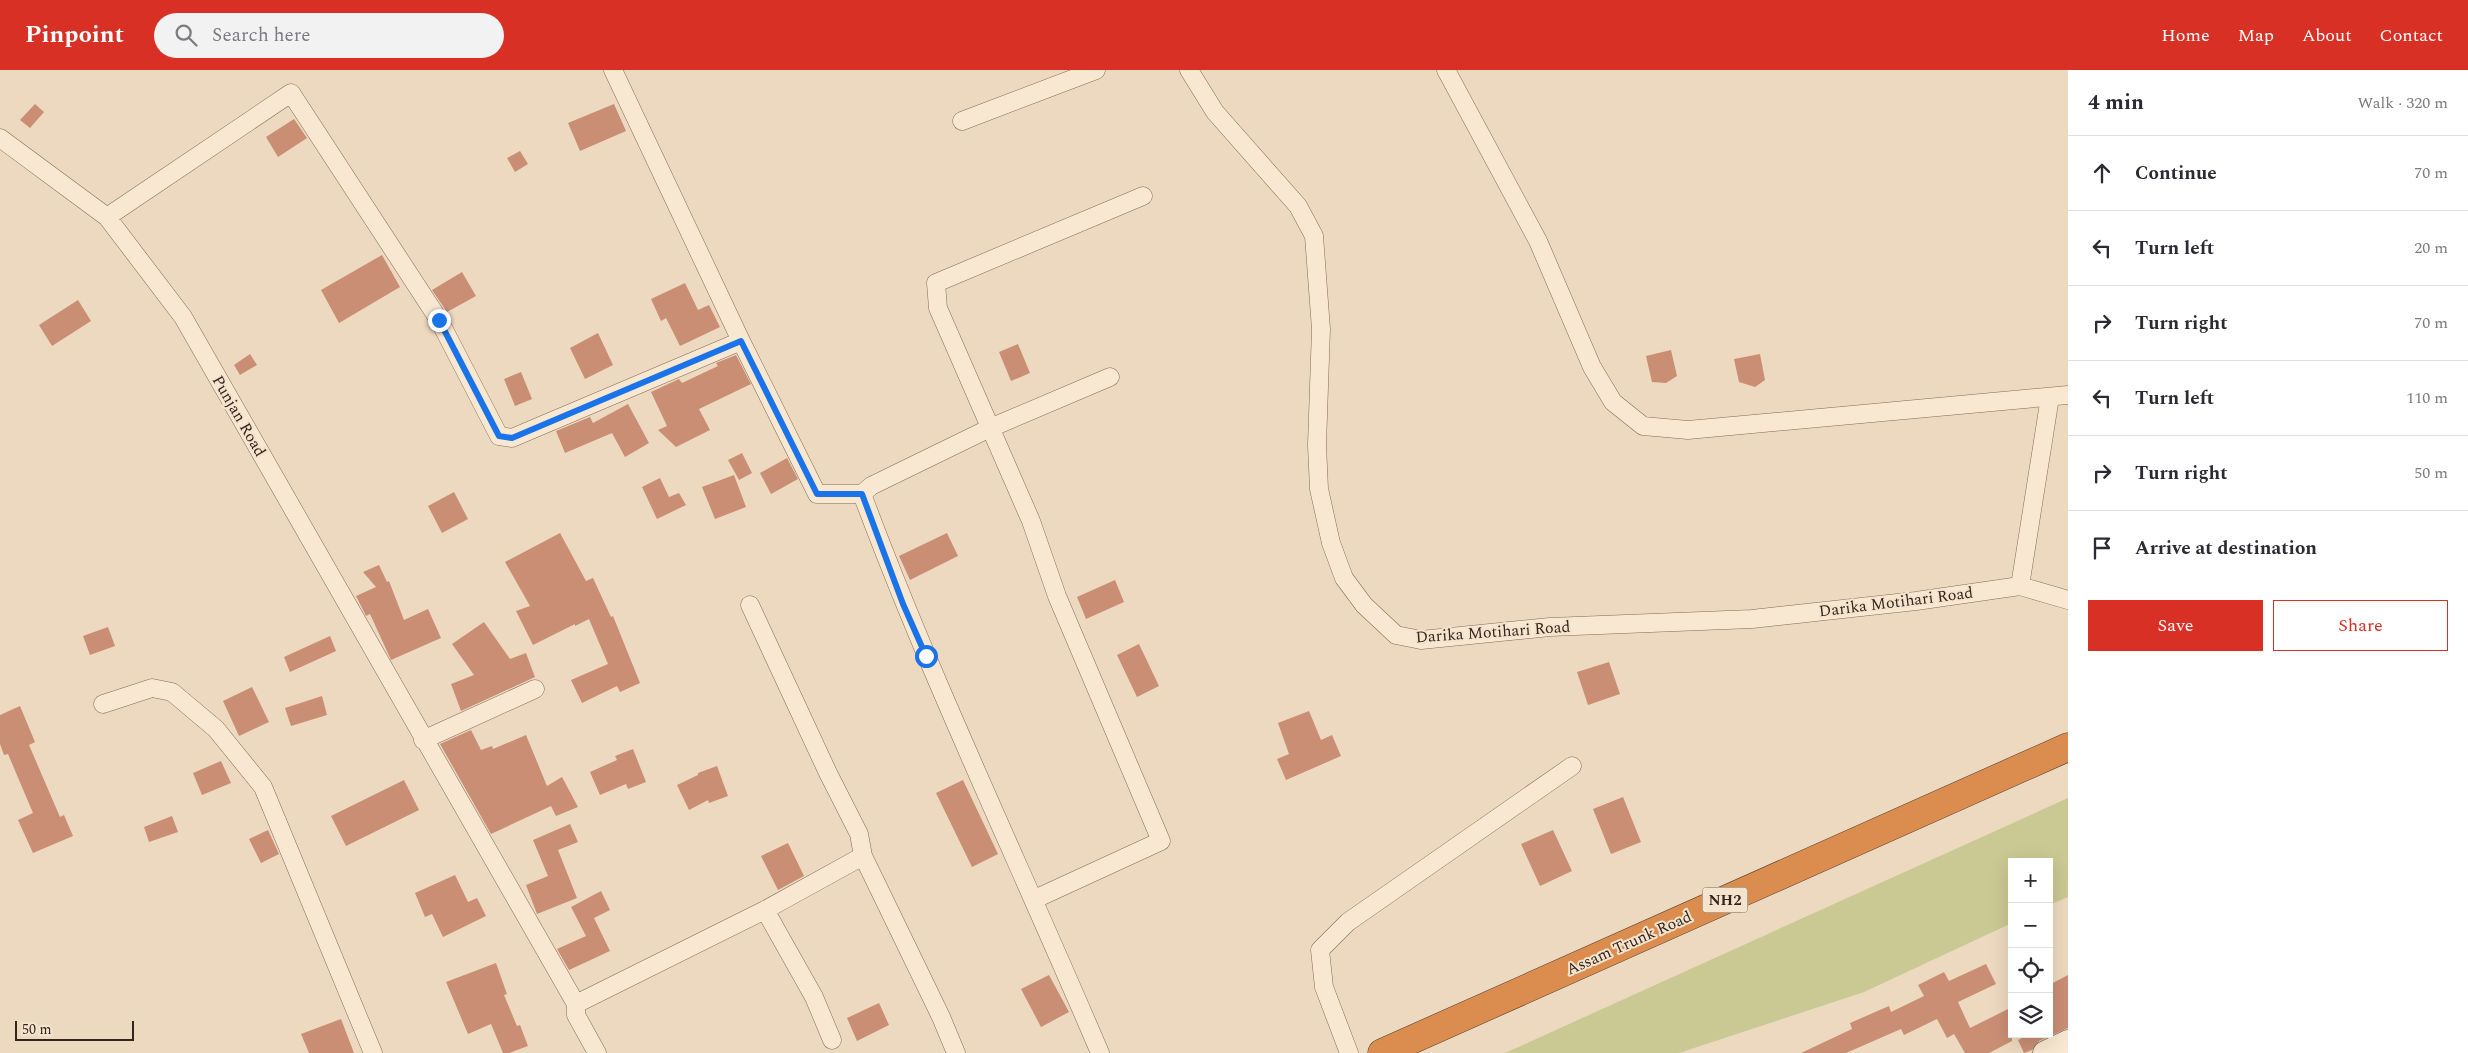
<!DOCTYPE html>
<meta charset="utf-8">
<style>
:root{--surface:#fff;--page:#f2f2f3;--text:#2b2b33;--muted:#7c7c81;--line:#e1e1e2;--accent:#d93025}
body{margin:0;font-family:Spectral,serif;background:var(--page);color:var(--text)}
.controls{position:absolute;right:15px;bottom:15px;display:grid;overflow:hidden;border-radius:0px;box-shadow:0 5px 20px #0002}
.controls button{width:45px;height:45px;display:grid;place-items:center;padding:0;border:0;border-bottom:1px solid var(--line);background:var(--surface);color:var(--text);font:25px sans-serif}
.scale{position:absolute;left:15px;bottom:12px;width:119px;box-sizing:border-box;padding-left:5px;border:2px solid #34251c;border-top:0;font-size:14px;line-height:18px;white-space:nowrap;color:#34251c;-webkit-text-stroke:4px #f4e4ce;paint-order:stroke}
.stop{position:absolute;width:15px;height:15px;margin:-11px;border:4px solid #1a73e8;border-radius:50%;background:#fff}
.stop.end{background:#1a73e8;border-color:#fff;box-shadow:0 1px 5px #0008}
.list{margin:0;padding:0;list-style:none}
h2{display:flex;justify-content:space-between;align-items:center;height:65px;margin:0;padding:0 20px;font-size:21px}
h2 small{font-size:16px;font-weight:400;color:var(--muted)}
.list li{display:grid;grid-template-columns:32px 1fr auto;gap:15px;align-items:center;box-sizing:border-box;height:75px;padding:0 20px;border-top:1px solid var(--line)}
.list b{display:block;font-size:19px;white-space:nowrap}
.list em{font-size:16px;font-style:normal;color:var(--muted)}
.actions{display:flex;gap:10px;padding:15px 20px}
.actions a{flex:1;padding:11px 0;border:1px solid var(--accent);border-radius:0px;text-align:center;font-size:18px;color:var(--accent)}
.actions .main{background:var(--accent);color:#fff}
.icon{flex:none;width:28px;height:28px;fill:none;stroke:currentColor;stroke-width:2;stroke-linecap:round;stroke-linejoin:round}
.map{position:relative;flex:none;width:2068px;height:983px;overflow:hidden}
header{display:flex;align-items:center;gap:30px;box-sizing:border-box;height:70px;padding:0 25px;background:var(--accent);color:#fff}
header strong{font-size:24px}
nav{display:flex;gap:28px;margin-inline-start:auto;font-size:18px}
.search{width:350px;height:45px;background:var(--page);display:flex;align-items:center;gap:12px;box-sizing:border-box;padding:0 18px;border-radius:28px;color:var(--muted);font-size:19px}
main{display:flex}
aside{flex:1;background:var(--surface)}
.map>svg:first-child{display:block}
</style>
<header>
<strong>Pinpoint</strong>
<div class="search"><svg class="icon" aria-label="search" viewBox="0 0 24 24"><circle cx="10" cy="10" r="6"/><path d="M15 15l6 6"/></svg>Search here</div>
<nav><a>Home</a><a>Map</a><a>About</a><a>Contact</a></nav>
</header>
<main>
<div class="map">
<svg width="2068" height="983" viewBox="0 0 2068 983">
<rect width="100%" height="100%" fill="#ecd9bf"/>
<path fill="#cac993" d="M2068,728V827L2049,835V792H2012V853L1864,922L1679,983H1505Z"/>
<path fill="#ca8e75" d="M35,34L44,42L30,58L20,50Z
M614,34L626,61L580,81L568,53Z
M294,49L307,68L278,87L266,67Z
M520,81L528,94L515,102L507,88Z
M382,185L400,217L339,253L321,220Z
M462,202L476,226L447,242L432,220Z
M685,213L698,240L709,235L720,257L680,276L666,248L661,251L651,229Z
M78,230L91,251L52,276L39,255Z
M598,263L613,295L585,309L570,278Z
M1018,274L1030,303L1011,311L999,282Z
M1671,280L1677,306L1666,313L1652,312L1646,286Z
M250,284L257,295L240,305L234,295Z
M1760,284L1765,310L1755,317L1739,312L1734,289Z
M736,285L751,314L699,339L710,360L676,377L658,360L667,356L651,322L679,309L682,313L718,296L716,293Z
M521,302L532,329L515,336L504,309Z
M628,334L649,373L625,387L612,363L565,383L556,361L590,347L593,353Z
M742,383L752,403L739,410L728,390Z
M787,388L798,409L771,424L760,403Z
M734,405L746,437L715,449L702,417Z
M660,408L669,427L679,423L686,435L657,449L642,417Z
M454,422L468,449L442,463L428,436Z
M560,463L586,511L593,508L611,547L613,546L640,613L620,622L617,616L582,633L571,610L608,594L589,549L575,556V554L533,575L516,541L530,536L505,492Z
M947,463L958,486L910,510L899,486Z
M379,495L387,512L389,511L404,550L428,539L441,568L391,590L370,544L366,546L356,526L376,517L363,502Z
M1115,510L1124,532L1086,549L1077,527Z
M484,552L510,589L526,583L535,607L461,641L451,614L474,605L452,574Z
M108,557L115,576L90,585L83,566Z
M330,566L336,581L290,602L284,587Z
M1139,574L1159,616L1137,627L1117,585Z
M1609,592L1620,624L1588,635L1577,602Z
M252,617L269,652L239,666L223,631Z
M322,626L327,645L291,656L285,638Z
M20,636L35,672L29,675L60,747L64,745L73,766L33,783L18,750L33,743L8,684L4,685L0,674V645Z
M1309,641L1321,670L1332,665L1341,686L1286,710L1277,689L1289,684L1278,653Z
M471,660L481,680L492,676L493,679L526,665L547,716L562,707L578,737L556,746L551,736L491,764L440,674Z
M633,679L646,712L628,719L626,714L600,725L590,702L617,690L615,686Z
M221,691L231,713L202,725L193,703Z
M717,696L728,726L709,733L708,730L689,740L677,715L698,705V703Z
M404,710L419,740L346,776L331,746Z
M963,710L998,784L972,797L936,723Z
M1623,727L1641,772L1611,784L1593,739Z
M172,746L178,762L149,772L144,757Z
M570,754L578,772L558,780L577,828L537,844L526,815L548,806L533,770Z
M268,760L279,784L261,793L249,769Z
M1553,760L1572,801L1540,816L1521,774Z
M788,773L804,806L778,820L761,786Z
M455,805L468,832L477,828L486,846L443,867L432,844L425,847L415,823Z
M601,821L610,840L594,848L610,881L569,900L557,879L586,866L571,837Z
M496,893L507,924L504,925L517,956L520,955L528,976L509,983H503L491,954L468,964L446,912Z
M1986,894L1996,914L1958,932L1970,958L2012,937V971L1989,983H1965L1954,964L1947,968L1937,949L1904,965L1901,959L1846,983H1801L1852,959L1850,953L1889,936L1891,942L1924,926L1918,915L1944,902L1949,911Z
M1049,905L1069,942L1041,957L1021,919Z
M2068,905V958L2039,971L2032,980L2024,983L2018,970L2030,964H2049V915Z
M879,933L889,955L857,971L847,948Z
M341,949L354,983H309L301,964Z"/>
<g fill="none" stroke-linecap="round" stroke-linejoin="round">
<g stroke="#846a58" stroke-width="19">
<path id="street" d="M613,0L741,271L817,424H862L871,416L990,358L1110,307
M1189,0L1215,42L1298,136L1314,166L1321,259L1317,375L1319,419L1331,473L1344,508L1364,535L1396,565L1421,570L1550,557L1752,549L1916,531L2020,516L2068,530
M1446,0L1538,171L1592,297L1613,332L1643,356L1688,360L2068,325
M962,51L1096,0
M0,68L107,147L183,247L576,934V945L597,983
M107,147L291,23L439,250L499,366L512,368L741,271
M862,424C933,614 1021,797 1100,983
M2020,516L2050,327
M750,535L828,703L859,764L863,786L941,947L956,983
M103,634L152,618L172,622L216,659L263,717L373,983
M423,670L535,619
M1035,829L1161,771L1057,526L1031,451L938,238L936,213L1143,126
M765,840L814,927L832,970
M576,934L765,840L863,786
M1349,983L1324,917L1320,880L1348,852L1572,696"/>
</g>
<g stroke="#664b3b" stroke-width="25">
<path id="secondary" d="M2045,983L2068,972"/>
</g>
<g stroke="#52392c" stroke-width="29">
<path id="highway" d="M1382,983L2068,677"/>
</g>
<use href="#street" stroke="#f8e8d1" stroke-width="18"/>
<use href="#secondary" stroke="#f8e8d1" stroke-width="24"/>
<use href="#highway" stroke="#db8d50" stroke-width="28"/>
</g>
<g fill="none" stroke-linecap="round" stroke-linejoin="round">
<path stroke="#1a73e8" stroke-width="6" d="M439,250L499,366L512,368L741,271L817,424H862L903,534L926,586"/>
</g>
<g text-anchor="middle" dominant-baseline="central" stroke-width="4" stroke-linejoin="round" paint-order="stroke">
<rect fill="#f4e4ce" stroke="#6e5e51" stroke-width="1" x="1702.5" y="817.5" width="45" height="25" rx="4"/>
<g font-size="15" font-weight="bold" fill="#34251c">
<text x="1725" y="830">NH2</text>
</g>
<g font-size="16" fill="#34251c" stroke="#f4e4ce">
<text transform="translate(239 346) rotate(60)">Punjan Road</text>
<text transform="translate(1896 532) rotate(-7)">Darika Motihari Road</text>
<text transform="translate(1493 562) rotate(-4)">Darika Motihari Road</text>
<text transform="translate(1629 873) rotate(-24)">Assam Trunk Road</text>
</g>
</g>
</svg>
<div class="controls">
<button>+</button>
<button>−</button>
<button><svg class="icon" aria-label="locate" viewBox="0 0 24 24"><circle cx="12" cy="12" r="6"/><path d="M12 2v4M12 18v4M2 12h4M18 12h4"/></svg></button>
<button><svg class="icon" aria-label="layers" viewBox="0 0 24 24"><path d="M12 4l9 5-9 5-9-5zM3 14l9 5 9-5"/></svg></button>
</div>
<div class="scale">50 m</div>
<div class="stop" style="left:926px;top:586px"></div>
<div class="stop end" style="left:439px;top:250px"></div>
</div>
<aside>
<h2>4 min<small>Walk · 320 m</small></h2>
<ul class="list">
<li><svg class="icon" aria-label="ahead" viewBox="0 0 24 24"><path d="M12 20V5M6 11l6-6 6 6"/></svg><div><b>Continue</b></div><em>70 m</em></li>
<li><svg class="icon" aria-label="left" viewBox="0 0 24 24"><path d="M17 20v-9H6M10 6l-5 5 5 5"/></svg><div><b>Turn left</b></div><em>20 m</em></li>
<li><svg class="icon" aria-label="right" viewBox="0 0 24 24"><path d="M7 20v-9h11M14 6l5 5-5 5"/></svg><div><b>Turn right</b></div><em>70 m</em></li>
<li><svg class="icon" aria-label="left" viewBox="0 0 24 24"><path d="M17 20v-9H6M10 6l-5 5 5 5"/></svg><div><b>Turn left</b></div><em>110 m</em></li>
<li><svg class="icon" aria-label="right" viewBox="0 0 24 24"><path d="M7 20v-9h11M14 6l5 5-5 5"/></svg><div><b>Turn right</b></div><em>50 m</em></li>
<li><svg class="icon" aria-label="arrive" viewBox="0 0 24 24"><path d="M6 21V4h12l-3 4 3 4H6"/></svg><div><b>Arrive at destination</b></div></li>
</ul>
<div class="actions"><a class="main">Save</a><a>Share</a></div>
</aside>
</main>
